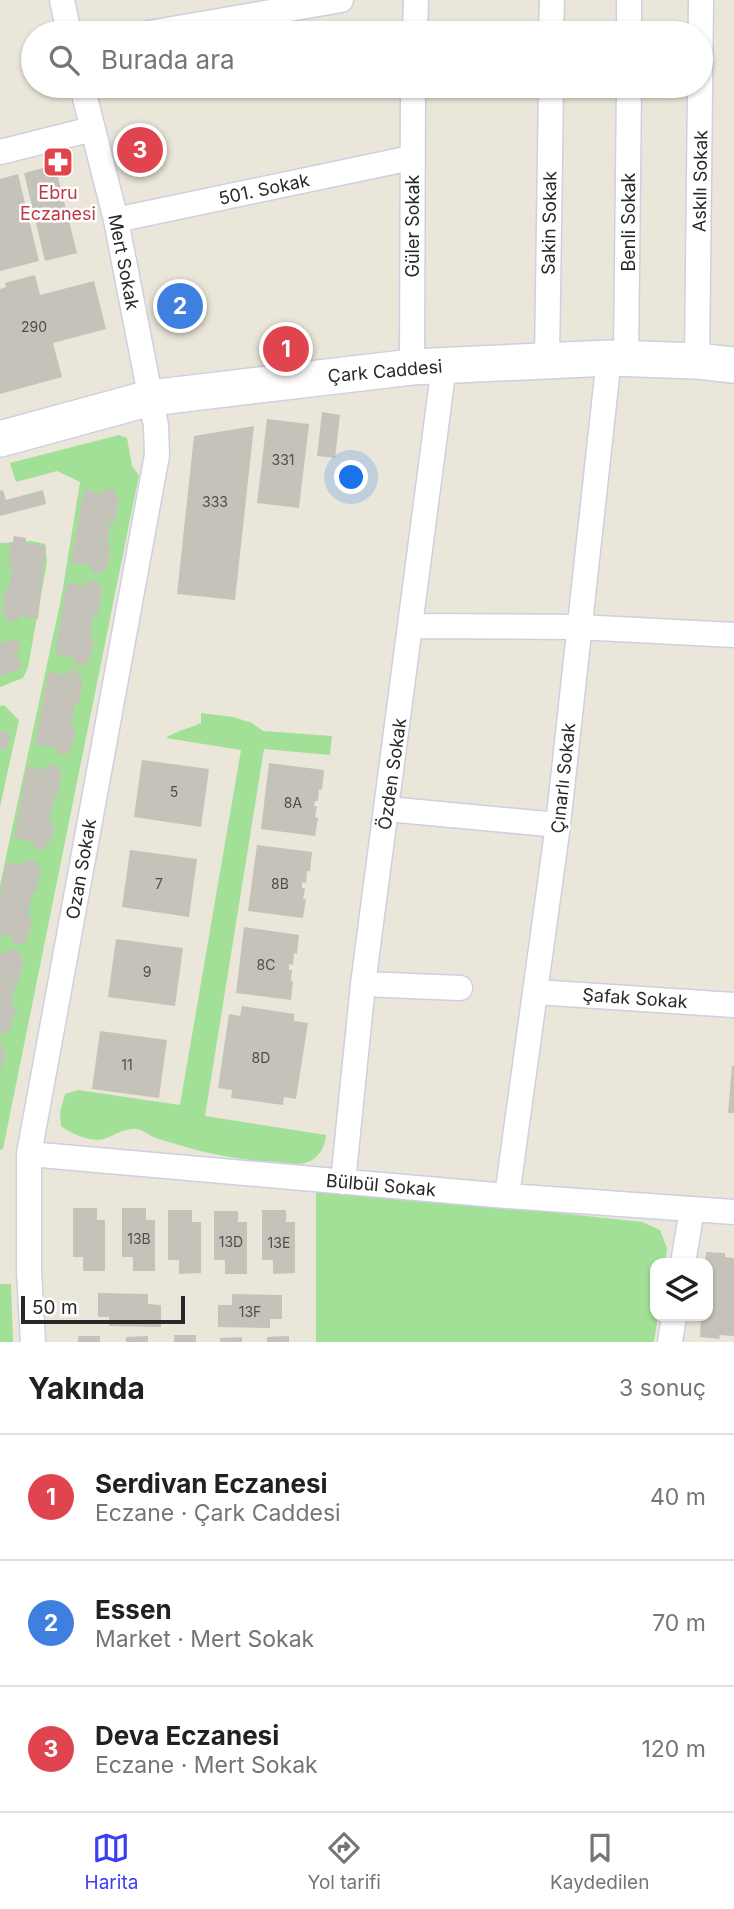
<!DOCTYPE html>
<html lang="tr">
<meta charset="utf-8">
<style>
:root{--surface:#fff;--page:#f6f6f6;--text:#202124;--muted:#757577;--line:#e0e0e0;--accent:#3d3df4}
body{margin:0;font-family:Inter,sans-serif;background:var(--page);color:var(--text)}
.controls{position:absolute;right:21px;bottom:21px;display:grid;overflow:hidden;border-radius:14px;box-shadow:0 2px 5px #0004}
.controls button{width:63px;height:63px;display:grid;place-items:center;padding:0;border:0;border-bottom:2px solid var(--line);background:var(--surface);color:var(--text);font:35px sans-serif}
.scale{position:absolute;left:21px;bottom:18px;width:164px;box-sizing:border-box;padding-left:7px;border:4px solid #282828;border-top:0;font-size:19px;line-height:24px;white-space:nowrap;color:#282828;-webkit-text-stroke:5px #fff;paint-order:stroke}
.you{position:absolute;left:352px;top:478px;width:24px;height:24px;margin:-18px;border:5px solid #fff;border-radius:50%;background:#1a73e8;box-shadow:0 0 0 10px #1a73e833}
.badge{display:grid;place-items:center;width:46px;height:46px;border-radius:50%;background:var(--accent);color:#fff;font-size:23px;font-weight:700}
.pin{position:absolute;translate:-50% -50%;border:4px solid #fff;box-shadow:0 2px 7px #0006}
.list{margin:0;padding:0;list-style:none}
h2{display:flex;justify-content:space-between;align-items:center;height:91px;margin:0;padding:0 28px;font-size:30px}
h2 small{font-size:23px;font-weight:400;color:var(--muted)}
.list li{display:grid;grid-template-columns:46px 1fr auto;gap:21px;align-items:center;box-sizing:border-box;height:126px;padding:0 28px;border-top:2px solid var(--line)}
.list b{display:block;font-size:26px;white-space:nowrap}
.list p{margin:0;font-size:23px;white-space:nowrap;color:var(--muted)}
.list em{font-size:23px;font-style:normal;color:var(--muted)}
.icon{flex:none;width:38px;height:38px;fill:none;stroke:currentColor;stroke-width:2;stroke-linecap:round;stroke-linejoin:round}
.map{position:relative;flex:none;width:734px;height:1342px;overflow:hidden}
.search{position:absolute;background:var(--surface);box-shadow:0 2px 5px #0004;left:21px;right:21px;top:21px;height:77px;display:flex;align-items:center;gap:18px;box-sizing:border-box;padding:0 24px;border-radius:38px;color:var(--muted);font-size:26px}
.sheet{height:469px;background:var(--surface)}
nav{display:flex;justify-content:space-around;align-items:center;box-sizing:border-box;height:98px;border-top:2px solid var(--line);background:var(--surface);font-size:19px;color:var(--muted)}
nav a{display:grid;justify-items:center;gap:4px}
nav .on{color:var(--accent)}
.map>svg:first-child{display:block}
</style>
<div class="map">
<svg width="734" height="1342" viewBox="0 0 734 1342">
<rect width="100%" height="100%" fill="#eae6da"/>
<path fill="#a2e097" d="M119,435L127,438L132,466L139,475L3,1149L0,1150V885L62,594L80,482L57,471L16,482L10,463Z
M31,541L45,544L47,562L28,667L23,678L0,687V543Z
M4,705L19,720L0,807V706Z
M201,713L233,717L252,723L263,731L332,736L330,755L264,749L205,1116L326,1135C325,1147 319,1159 305,1163C297,1165 287,1163 278,1162C231,1160 201,1152 156,1138C150,1136 143,1130 137,1129C124,1128 117,1134 106,1138C94,1144 71,1134 61,1126L60,1112L65,1094L78,1090L180,1105L241,750L166,738C177,730 189,729 201,723Z
M316,1187L642,1222L660,1230L667,1248L665,1263H655V1316H658L654,1342H316Z
M0,1284H11L13,1342H0Z"/>
<path fill="#c5c2b9" d="M55,165L77,253L45,261L24,173Z
M18,174L39,261L0,271V179Z
M35,275L40,295L94,281L106,329L53,343L62,377L0,394V289L6,287L5,283Z
M322,412L340,415L335,458L317,456Z
M267,419L309,424L299,508L257,503Z
M254,426L235,600L177,594L194,436Z
M104,488L116,490L115,495L119,496L115,522L111,521L107,546H111L107,569L104,568L103,574L91,572L92,566L71,563L84,490L103,494Z
M3,490L6,500L43,490L46,504L0,516V491Z
M14,536L26,538V543L46,546L38,619L19,616L18,622L6,621L7,615H2L5,589H9L12,565L8,564L10,542H13Z
M87,580L99,582L98,587L103,588L98,614L94,613L90,638H94L90,661L87,660L86,666L74,664L75,658L55,654L67,583L86,586Z
M13,639L14,641L18,640L21,650L16,651L22,668L0,676V643Z
M68,669L80,671L79,677L83,678L79,703H75L71,727L75,728L71,750H68L67,755L55,753L56,748L35,744L48,672L67,675Z
M7,730L11,741L6,743L8,747L0,750V732Z
M142,760L209,769L201,827L134,817Z
M269,763L324,770L322,790L319,789L318,801H315L314,806H317L315,817L318,818L315,836L261,829Z
M47,764L58,766V771L62,772L57,798L54,797L49,821L54,822L50,844H46L45,850L33,847L34,842L14,838L27,766L46,770Z
M257,845L312,852L310,871H307L306,883L302,882V888H305L303,899H306L303,918L248,911Z
M130,850L197,859L189,917L122,907Z
M25,859L37,861L36,866L41,867L36,893L32,892L28,917H32L28,940L25,939L24,945L12,943L13,937L0,935V892L6,862L24,865Z
M244,927L299,935L297,954L294,953L293,965L289,964V970H292L291,981H293L291,1000L236,993Z
M116,939L183,948L175,1006L108,997Z
M8,948L20,951L19,956L24,957L19,982H16L11,1006L16,1007L11,1029H8L7,1034L0,1033V953L7,954Z
M242,1006L294,1014V1021L308,1023L296,1099L284,1097L283,1105L231,1098L232,1090L218,1088L229,1014L240,1016Z
M100,1031L167,1040L159,1098L92,1089Z
M0,1043L3,1044L2,1049H6L1,1077Z
M732,1066H734V1113H728Z
M73,1208H97V1220H105V1271H83V1257H73Z
M122,1208H146V1220H155V1271H133V1257H122Z
M168,1210H192V1222H201V1273L179,1274V1260H168Z
M262,1210H286V1222H295V1273L273,1274V1260H262Z
M214,1211H238V1222H247V1274H225V1260H214Z
M706,1252L725,1253V1257L734,1258V1336L719,1335L720,1339L700,1337L701,1316H708V1263H705Z
M98,1293L148,1294V1304L161,1305V1327L109,1326V1317H98Z
M232,1294L282,1295V1319H270V1328L218,1327V1305H232Z
M174,1335H196V1342H174Z
M78,1336H100V1342H78Z
M148,1336V1342H126V1337Z
M289,1336V1342H267V1337Z
M242,1337V1342H220V1338Z"/>
<g fill="none" stroke-linecap="round" stroke-linejoin="round">
<g stroke="#cfcfe1" stroke-width="27">
<path id="minor" d="M62,0L69,33
M149,33L341,0
M415,33L416,0
M551,33L552,0
M629,33V0
M0,152L92,129
M116,220L411,158
M626,359L629,86
M547,361L551,86
M697,361L701,0
M412,367L413,86
M411,626L578,627L734,635
M387,809L558,825
M363,984L460,988
M536,992L734,1005
M29,1154L507,1196L734,1212
M343,1182L363,984L444,366
M507,1196L558,825L609,358
M683,1263L692,1209
M33,1342L29,1272V1154L157,455L156,426L116,220L82,86
M670,1342L674,1316"/>
</g>
<g stroke="#cfcfe1" stroke-width="38">
<path id="secondary" d="M0,439L150,398L412,367L609,358L697,361L734,365"/>
</g>
<use href="#minor" stroke="#fff" stroke-width="24"/>
<use href="#secondary" stroke="#fff" stroke-width="35"/>
</g>
<defs>
<g id="pharmacy-square" transform="scale(1.575)"><rect x="-9" y="-9" width="18" height="18" rx="4" fill="#e0444e" stroke="#fff"/><path d="M-2-6h4v4h4v4h-4v4h-4v-4h-4v-4h4Z" fill="#fff"/></g>
</defs>
<g fill-rule="evenodd">
<use href="#pharmacy-square" x="58" y="162"/>
</g>
<g text-anchor="middle" dominant-baseline="central" stroke-width="5" stroke-linejoin="round" paint-order="stroke">
<g font-size="14" fill="#4f4e4c">
<text x="34" y="326">290</text>
<text x="283" y="459">331</text>
<text x="215" y="501">333</text>
<text x="174" y="791">5</text>
<text x="293" y="802">8A</text>
<text x="159" y="883">7</text>
<text x="280" y="883">8B</text>
<text x="266" y="964">8C</text>
<text x="147" y="971">9</text>
<text x="261" y="1057">8D</text>
<text x="127" y="1064">11</text>
<text x="139" y="1238">13B</text>
<text x="231" y="1241">13D</text>
<text x="279" y="1242">13E</text>
<text x="250" y="1311">13F</text>
</g>
<g font-size="18" fill="#282828" stroke="#fff">
<text transform="translate(700 181) rotate(-89)">Askılı Sokak</text>
<text transform="translate(264 189) rotate(-12)">501. Sokak</text>
<text transform="translate(628 222) rotate(-90)">Benli Sokak</text>
<text transform="translate(549 223) rotate(-89)">Sakin Sokak</text>
<text transform="translate(412 226) rotate(-90)">Güler Sokak</text>
<text transform="translate(124 262) rotate(79)">Mert Sokak</text>
<text transform="translate(385 371) rotate(-5)">Çark Caddesi</text>
<text transform="translate(392 774) rotate(-82)">Özden Sokak</text>
<text transform="translate(563 778) rotate(-84)">Çınarlı Sokak</text>
<text transform="translate(81 869) rotate(-80)">Ozan Sokak</text>
<text transform="translate(635 998) rotate(4)">Şafak Sokak</text>
<text transform="translate(381 1185) rotate(5)">Bülbül Sokak</text>
</g>
<g font-size="18" fill="#be3a42" stroke="#fff">
<text x="58" y="192">Ebru<tspan x="58" dy="21">Eczanesi</tspan></text>
</g>
</g>
</svg>
<div class="controls">
<button><svg class="icon" aria-label="layers" viewBox="0 0 24 24"><path d="M12 4l9 5-9 5-9-5zM3 14l9 5 9-5"/></svg></button>
</div>
<div class="scale">50 m</div>
<div class="you"></div>
<div class="pin badge" style="left:286px;top:349px;background:#e0444e">1</div>
<div class="pin badge" style="left:180px;top:306px;background:#3f7fe0">2</div>
<div class="pin badge" style="left:140px;top:150px;background:#e0444e">3</div>
<div class="search"><svg class="icon" aria-label="search" viewBox="0 0 24 24"><circle cx="10" cy="10" r="6"/><path d="M15 15l6 6"/></svg>Burada ara</div>
</div>
<section class="sheet">
<h2>Yakında<small>3 sonuç</small></h2>
<ul class="list">
<li><span class="badge" style="background:#e0444e">1</span><div><b>Serdivan Eczanesi</b><p>Eczane · Çark Caddesi</p></div><em>40 m</em></li>
<li><span class="badge" style="background:#3f7fe0">2</span><div><b>Essen</b><p>Market · Mert Sokak</p></div><em>70 m</em></li>
<li><span class="badge" style="background:#e0444e">3</span><div><b>Deva Eczanesi</b><p>Eczane · Mert Sokak</p></div><em>120 m</em></li>
</ul>
</section>
<nav>
<a class="on"><svg class="icon" aria-label="map" viewBox="0 0 24 24"><path d="M3 6l6-2 6 2 6-2v14l-6 2-6-2-6 2zM9 4v14M15 6v14"/></svg>Harita</a>
<a><svg class="icon" aria-label="directions" viewBox="0 0 24 24"><path d="M12 3l9 9-9 9-9-9zM9 14v-3h6M13 9l2 2-2 2"/></svg>Yol tarifi</a>
<a><svg class="icon" aria-label="saved" viewBox="0 0 24 24"><path d="M7 4h10v16l-5-4-5 4z"/></svg>Kaydedilen</a>
</nav>
